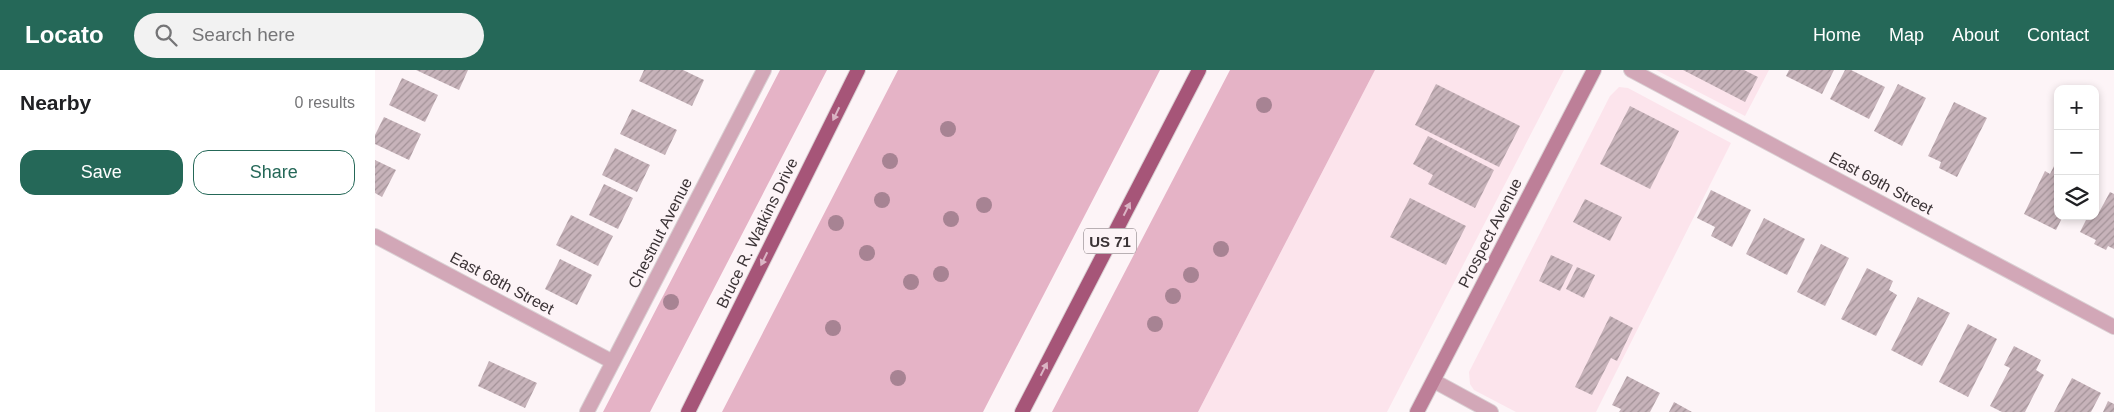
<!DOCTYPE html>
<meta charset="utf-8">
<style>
:root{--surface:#fff;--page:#f2f2f2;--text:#202124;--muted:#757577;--line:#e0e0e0;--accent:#256858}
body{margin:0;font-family:Arial,sans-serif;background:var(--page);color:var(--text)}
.controls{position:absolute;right:15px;top:15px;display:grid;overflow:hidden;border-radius:10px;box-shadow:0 2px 8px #0003}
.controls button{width:45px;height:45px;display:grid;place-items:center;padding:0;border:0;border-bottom:1px solid var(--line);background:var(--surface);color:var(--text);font:25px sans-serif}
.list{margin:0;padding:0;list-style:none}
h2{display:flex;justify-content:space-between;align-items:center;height:65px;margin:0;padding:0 20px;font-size:21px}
h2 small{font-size:16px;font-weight:400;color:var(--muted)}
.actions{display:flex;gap:10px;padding:15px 20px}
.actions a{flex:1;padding:11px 0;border:1px solid var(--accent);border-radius:15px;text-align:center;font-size:18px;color:var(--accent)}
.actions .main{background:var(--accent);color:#fff}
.icon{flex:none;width:28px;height:28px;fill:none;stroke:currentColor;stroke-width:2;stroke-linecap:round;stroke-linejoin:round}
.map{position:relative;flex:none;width:1739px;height:342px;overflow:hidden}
header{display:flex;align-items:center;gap:30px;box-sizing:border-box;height:70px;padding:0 25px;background:var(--accent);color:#fff}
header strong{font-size:24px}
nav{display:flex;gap:28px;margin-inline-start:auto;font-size:18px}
.search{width:350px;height:45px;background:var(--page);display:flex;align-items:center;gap:12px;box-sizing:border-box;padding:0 18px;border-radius:28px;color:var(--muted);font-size:19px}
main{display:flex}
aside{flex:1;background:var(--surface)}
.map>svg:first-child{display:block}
</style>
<header>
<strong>Locato</strong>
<div class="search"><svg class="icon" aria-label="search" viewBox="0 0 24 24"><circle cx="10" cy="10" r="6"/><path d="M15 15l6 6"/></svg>Search here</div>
<nav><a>Home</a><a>Map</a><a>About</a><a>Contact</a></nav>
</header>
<main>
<aside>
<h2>Nearby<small>0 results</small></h2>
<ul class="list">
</ul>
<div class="actions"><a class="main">Save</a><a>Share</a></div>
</aside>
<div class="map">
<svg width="1739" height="342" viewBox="0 0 1739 342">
<defs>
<pattern id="building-hatch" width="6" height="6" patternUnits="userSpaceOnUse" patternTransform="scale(1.25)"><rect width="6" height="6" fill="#c7b3ba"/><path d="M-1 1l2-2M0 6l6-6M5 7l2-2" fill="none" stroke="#a39298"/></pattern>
</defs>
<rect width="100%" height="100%" fill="#fdf4f7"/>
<path fill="#fce4ec" d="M1000,0H1189L1012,342H823Z
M1281,0H1394L1370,46Z
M1244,17L1253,18L1356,73L1221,342H1141L1099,320L1095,314L1094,302L1235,26Z"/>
<path fill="#e5b3c6" d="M405,0H452L275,342H228Z
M523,0H785L608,342H347Z
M855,0H1000L823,342H677Z"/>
<path fill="url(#building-hatch)" d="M41,0H93L84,20Z
M269,0H308L329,10L317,36L264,11Z
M1308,0H1369L1383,7L1370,32Z
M1414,0H1459L1447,24L1411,6Z
M1470,0H1476L1510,17L1494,49L1455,29Z
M27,8L63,25L50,52L14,35Z
M1061,14L1145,56L1124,97L1040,55Z
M1523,14L1551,28L1527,76L1499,61Z
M1579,32L1612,48L1582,107L1564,98L1566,92L1553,86Z
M1255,36L1304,61L1275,119L1225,94Z
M257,39L302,60L290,85L245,64Z
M9,47L46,64L34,90L0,74V65Z
M1053,66L1119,100L1100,138L1053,114L1058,105L1038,94Z
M240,78L275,95L262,122L227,105Z
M0,90L21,100L7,127L0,123Z
M1681,92L1683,146H1688L1681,160L1649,144L1670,101L1675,104Z
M229,114L258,128L243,159L214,145Z
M1336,120L1376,140L1357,177L1336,166L1340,157L1322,148Z
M1735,122L1739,124V179L1733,176L1731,180L1719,174L1721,170L1705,162L1713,146H1722Z
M1035,128L1091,156L1071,195L1015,167Z
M1210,129L1247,147L1235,171L1198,152Z
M196,145L238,166L223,196L181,175Z
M1389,148L1430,169L1412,205L1371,184Z
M1446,174L1474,188L1450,236L1422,222Z
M1176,185L1198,195L1185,221L1164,211Z
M185,189L217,205L202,235L170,219Z
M1202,197L1220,205L1209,228L1191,219Z
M1492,198L1518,211L1514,220L1522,225L1501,266L1466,249Z
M1543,227L1575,243L1547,296L1516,280Z
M1235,246L1258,258L1242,291L1236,288L1217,325L1200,317Z
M1593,254L1622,269L1593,327L1564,312Z
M1639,276L1666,290L1661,300L1669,305L1650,342H1627L1615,336L1635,298L1629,295Z
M114,291L162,313L150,338L103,316Z
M1252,306L1285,323L1275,342H1244L1246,339L1237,335Z
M1697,308L1726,323L1716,342H1679Z
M1733,331L1739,334V342H1728Z
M1299,332L1317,342H1294Z"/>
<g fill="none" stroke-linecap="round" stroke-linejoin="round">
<g stroke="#dad1d4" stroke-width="16">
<path id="minor" d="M1256,0L1739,257
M0,166L238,292
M1059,311L1116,342
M212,342L389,0"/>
</g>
<g stroke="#dad1d4" stroke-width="16">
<path id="secondary" d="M1042,342L1219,0"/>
</g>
<g stroke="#dad1d4" stroke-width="16">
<path id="trunk" d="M313,342L483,0
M647,342L824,0"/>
</g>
<use href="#minor" stroke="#d2a7b7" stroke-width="14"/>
<use href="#secondary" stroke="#bd7f98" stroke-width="14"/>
<use href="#trunk" stroke="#a65578" stroke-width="14"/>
</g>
<g fill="#a78393">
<circle cx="889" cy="35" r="8"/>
<circle cx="573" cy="59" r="8"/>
<circle cx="515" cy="91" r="8"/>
<circle cx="507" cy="130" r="8"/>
<circle cx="609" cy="135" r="8"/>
<circle cx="576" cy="149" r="8"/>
<circle cx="461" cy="153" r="8"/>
<circle cx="846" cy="179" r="8"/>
<circle cx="492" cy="183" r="8"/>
<circle cx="566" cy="204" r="8"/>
<circle cx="816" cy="205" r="8"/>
<circle cx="536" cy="212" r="8"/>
<circle cx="798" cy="226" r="8"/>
<circle cx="296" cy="232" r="8"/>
<circle cx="780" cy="254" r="8"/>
<circle cx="458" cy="258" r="8"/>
<circle cx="523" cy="308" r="8"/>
</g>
<defs><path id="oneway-solid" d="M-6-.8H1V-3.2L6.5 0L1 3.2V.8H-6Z" transform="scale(1.25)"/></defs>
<g fill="#dab4c4">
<use href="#oneway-solid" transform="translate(461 44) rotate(116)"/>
<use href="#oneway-solid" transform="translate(752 139) rotate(-63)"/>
<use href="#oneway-solid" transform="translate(389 189) rotate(116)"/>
<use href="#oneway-solid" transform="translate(669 299) rotate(-63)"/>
</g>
<g text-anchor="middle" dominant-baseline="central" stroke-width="5" stroke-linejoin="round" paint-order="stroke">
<rect fill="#fdf4f7" stroke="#756d70" stroke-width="1" x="709" y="158.5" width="52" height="25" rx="4"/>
<g font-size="15" font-weight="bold" fill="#3b3336">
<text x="735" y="171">US 71</text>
</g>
<g font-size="16" fill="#3b3336" stroke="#fdf4f7">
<text transform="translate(1506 113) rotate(28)">East 69th Street</text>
<text transform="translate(285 163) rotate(-63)">Chestnut Avenue</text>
<text transform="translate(382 163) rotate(-64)">Bruce R. Watkins Drive</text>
<text transform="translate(1115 163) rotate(-63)">Prospect Avenue</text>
<text transform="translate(127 213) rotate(28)">East 68th Street</text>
</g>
</g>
</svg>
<div class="controls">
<button>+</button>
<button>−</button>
<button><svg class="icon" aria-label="layers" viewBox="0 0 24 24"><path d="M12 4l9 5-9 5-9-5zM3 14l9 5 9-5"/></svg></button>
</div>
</div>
</main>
